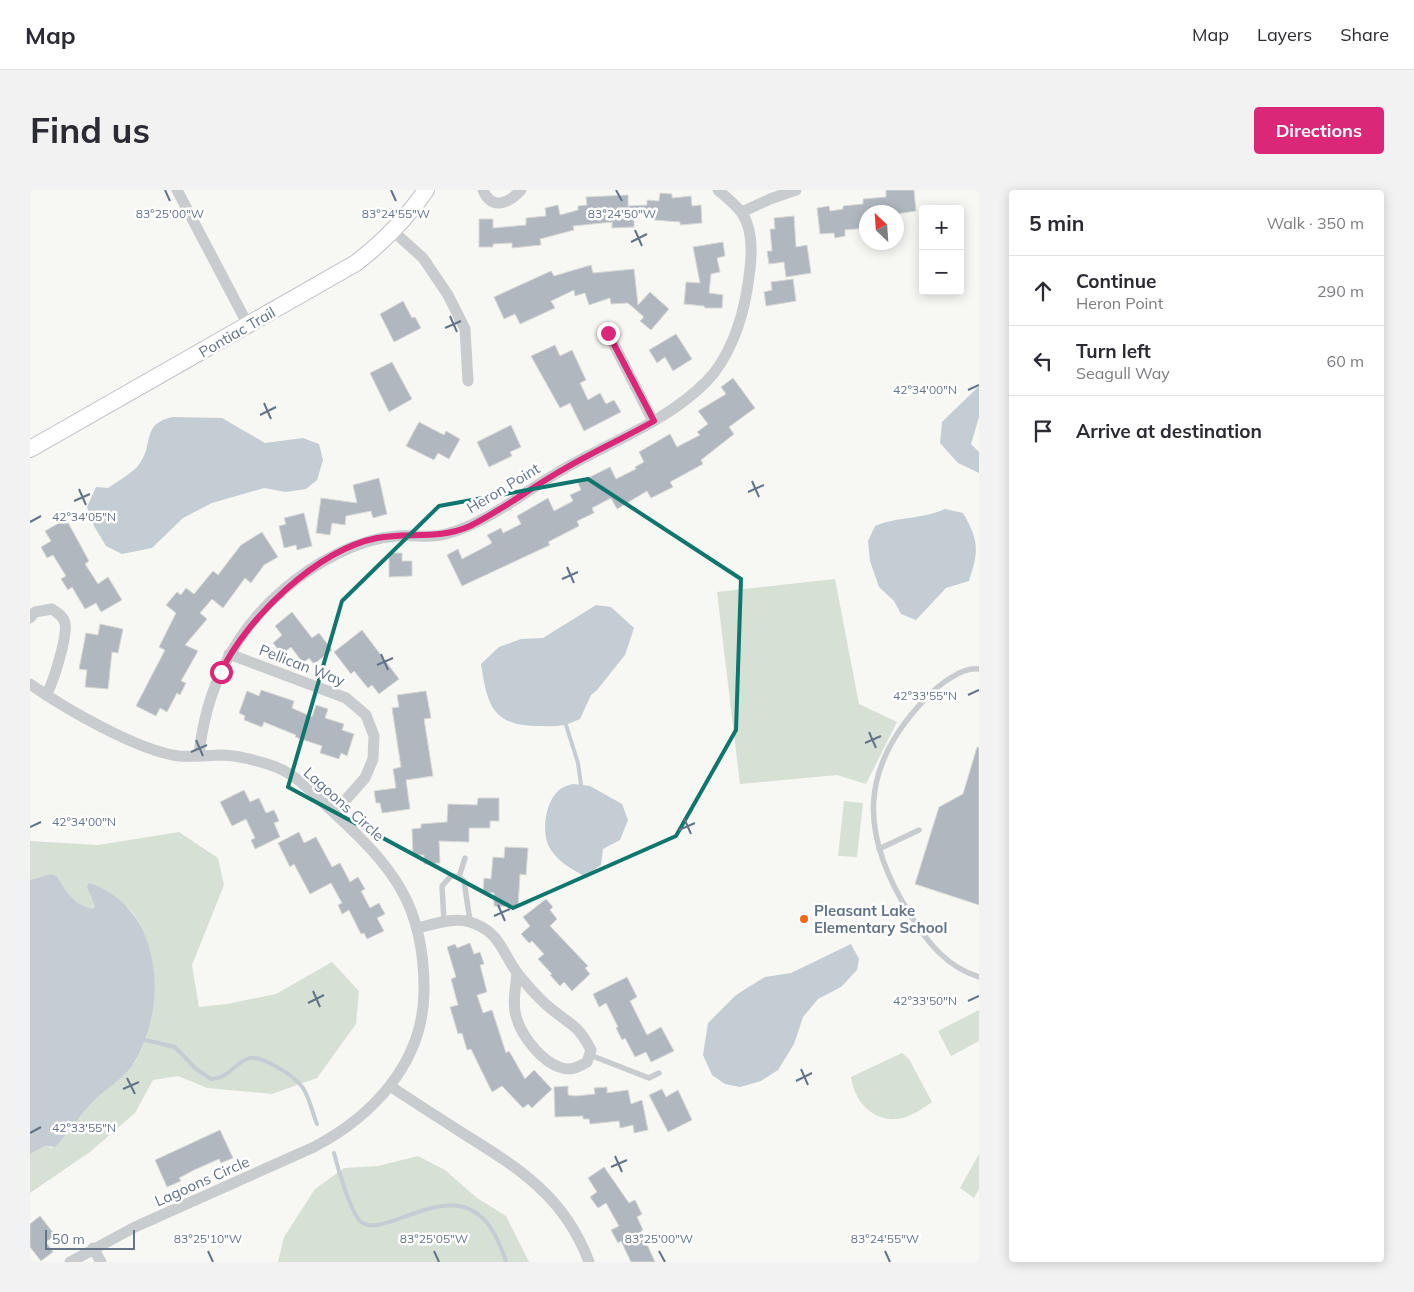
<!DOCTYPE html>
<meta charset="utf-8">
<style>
:root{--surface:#fff;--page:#f2f2f3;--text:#2b2b33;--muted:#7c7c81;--line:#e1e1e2;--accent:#db2777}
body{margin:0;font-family:Mulish,sans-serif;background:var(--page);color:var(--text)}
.controls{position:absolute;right:15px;top:15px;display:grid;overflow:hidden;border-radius:5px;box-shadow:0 2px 12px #0003}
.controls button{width:45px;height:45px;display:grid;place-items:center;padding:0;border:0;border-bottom:1px solid var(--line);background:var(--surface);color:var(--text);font:25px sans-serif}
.compass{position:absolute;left:829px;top:15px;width:45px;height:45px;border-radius:50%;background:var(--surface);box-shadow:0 2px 12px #0003;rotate:335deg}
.scale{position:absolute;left:15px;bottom:12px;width:90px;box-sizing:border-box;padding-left:5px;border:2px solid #637388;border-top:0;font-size:14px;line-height:18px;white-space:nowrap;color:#637388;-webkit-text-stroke:4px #fff;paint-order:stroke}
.stop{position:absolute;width:15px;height:15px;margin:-11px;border:4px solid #db2777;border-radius:50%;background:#fff}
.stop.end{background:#db2777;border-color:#fff;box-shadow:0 1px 5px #0008}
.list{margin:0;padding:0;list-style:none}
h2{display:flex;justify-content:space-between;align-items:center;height:65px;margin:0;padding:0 20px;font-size:21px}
h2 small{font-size:16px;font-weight:400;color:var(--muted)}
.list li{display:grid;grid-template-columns:32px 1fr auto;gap:15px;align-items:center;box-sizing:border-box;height:70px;padding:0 20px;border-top:1px solid var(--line)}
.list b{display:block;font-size:19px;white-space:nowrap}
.list p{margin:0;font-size:16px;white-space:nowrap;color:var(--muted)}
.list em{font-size:16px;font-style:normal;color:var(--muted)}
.icon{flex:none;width:28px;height:28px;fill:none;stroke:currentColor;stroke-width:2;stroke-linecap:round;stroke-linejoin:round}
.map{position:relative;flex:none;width:949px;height:1072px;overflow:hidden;border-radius:5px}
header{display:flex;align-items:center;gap:30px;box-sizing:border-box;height:70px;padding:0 25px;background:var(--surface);border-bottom:1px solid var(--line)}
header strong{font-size:24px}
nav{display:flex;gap:28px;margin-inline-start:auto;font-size:18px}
.intro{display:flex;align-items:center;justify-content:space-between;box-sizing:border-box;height:120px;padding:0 30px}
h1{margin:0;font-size:35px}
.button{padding:12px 22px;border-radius:5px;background:var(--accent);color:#fff;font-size:18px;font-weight:700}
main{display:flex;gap:30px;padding:0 30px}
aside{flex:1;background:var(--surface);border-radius:5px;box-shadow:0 2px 12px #0003}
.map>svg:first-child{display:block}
</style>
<header>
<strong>Map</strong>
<nav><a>Map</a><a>Layers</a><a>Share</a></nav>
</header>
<div class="intro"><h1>Find us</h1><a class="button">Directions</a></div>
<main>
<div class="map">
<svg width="949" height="1072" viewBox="0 0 949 1072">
<rect width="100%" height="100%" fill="#f7f7f3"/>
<path fill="#d7e0d4" d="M805,389L829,514L867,532L836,594L807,585L710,594L687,402Z
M814,611L833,613L827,667L808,666Z
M149,642L188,668L194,695L162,775L169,817L197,814L246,804L302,772L329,801L326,834L287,888L242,904L177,898L148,886L123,890L105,923L60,962L0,1003V964L15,956L22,958C38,943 50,925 65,910C78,896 97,887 106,870C127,833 129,785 114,745C110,735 105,723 96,716C87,710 70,708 60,705L65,717L62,720C43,714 36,701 27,686L20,684L0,690V651L68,655Z
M949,820V851L921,866L908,841Z
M872,863L879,869L902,912C892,919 879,928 867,929C841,931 824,910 821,887Z
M949,964V999L944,1008L930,998Z
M388,966L415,980L447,1008L476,1026L499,1072H248L254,1047L285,999L314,978L348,976Z"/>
<path fill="#c4cdd4" d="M949,196V227L941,254L949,262V283L928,273L910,253L912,232Z
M142,227L192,228L235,253L273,248L289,254L293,270L287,290L276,299L256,302L234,298L182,313L153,328L122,358L92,364L76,356L64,336L57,317L66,297L78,298C87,292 99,285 107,277C126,255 109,235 142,227Z
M915,319L933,323C949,350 949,361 939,391L916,398L886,430L871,424L864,411L849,397L840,371L838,351L845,336C869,326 890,330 915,319Z
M566,415L581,417L604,438L595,465L567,500L561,505L550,529C530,538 526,536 505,536C461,535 457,512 451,474L469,457L491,449L513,448Z
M543,594L560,596L592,614L598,630L590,650L573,659L571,675L555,686C542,680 529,672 521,660C510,645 515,608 532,598C535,596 539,595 543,594Z
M20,684L27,686C36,701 43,714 62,719L65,717L57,697L59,693C132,716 139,814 105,871C97,887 79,896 67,908C51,923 40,941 25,957L15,956L0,964V690Z
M821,754L829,769L827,780L811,797L788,809L773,827L764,854L748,880L731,891L710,897L695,894L682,885L673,865L678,833L706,805L735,787L761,783Z"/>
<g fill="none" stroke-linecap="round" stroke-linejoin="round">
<path stroke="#c4cdd4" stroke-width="4" d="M536,535L548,573L551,595
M115,850L145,857L166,879L181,889C196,890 204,874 217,869C230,863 266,887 273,898C280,909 282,922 287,934
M304,963C308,979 320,1020 330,1031C355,1054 429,974 466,1047C470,1056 474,1063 476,1072"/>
</g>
<path fill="#b0b7bf" stroke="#d8d9d6" d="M856,0H884L886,21L866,24L836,22V38L815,40V46L805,48L804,43L790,44L787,18L799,16L800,21L813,19V16L833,14V9L856,7Z
M630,3L642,4V8L661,6L662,16L671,15L672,33L650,35V32L624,30L625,26L604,23V37L582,38V32L543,36L544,40L510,49L511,55L482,58V53L463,54V57H449V29H463V38L496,35V28L516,26L515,18L528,15L530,25L548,20V16L557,15L556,7L598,5V16L617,15V10L629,11Z
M764,26L766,57L777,55L781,83L756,87L754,72L739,74L737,61H742L740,39H745L744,28Z
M693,52L695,66L687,68L690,82L681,84L679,103L693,105L692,118H675L674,116L654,114L656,92L670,93L663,57Z
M561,75L563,83L604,79L608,115L620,102L639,119L621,140L610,131L614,127L598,113L581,114L580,108L559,115L555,103L545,106L544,100L521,111L525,118L490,134L485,124L474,129L464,107L521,81L524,86Z
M763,89L766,111L736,116L734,102L742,100L741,92Z
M373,111L382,128L385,127L391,138L364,152L350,124Z
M646,144L662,169L643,181L635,167L627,173L619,160Z
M525,155L530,166L542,160L556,190L550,193L558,210L570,203L576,214L584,210L591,222L554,241L540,213L530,218L501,166Z
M362,172L382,209L359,222L340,183Z
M703,188L725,218L699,237L704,244L671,270L673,274L640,292L643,297L621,308L617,301L587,319L581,308L562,318L564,323L547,331L549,336L518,352L520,355L432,396L417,365L428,359L432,369L455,357L462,353L457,345L471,338L473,343L491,334L487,326L518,308L524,321L543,311L540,305L551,300L548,293L580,277L586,289L606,279L605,277L614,272L609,262L640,244L647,257L670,245L667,242L678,234L668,221L696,204L691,197Z
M389,232L414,245L416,241L430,249L419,269L408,263L404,270L376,256Z
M481,235L491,257L480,262L482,266L459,277L447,252Z
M349,288L357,324L343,328L341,321L316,326L315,335L302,333L300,345L286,343L291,308L327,313L323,295Z
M274,323L282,356L267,360L266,355L254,358L249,336L256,334L254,328Z
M36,329L59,371L55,374L68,394L78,387L92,410L71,422L66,413L55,419L42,397L38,400L31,389L36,386L23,365L17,368L11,357L21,351L15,341Z
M232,342L248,367L234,375L221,393L215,388L193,418L182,409L170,423L177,429L155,455L168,461L151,491L156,493L150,505L147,503L137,522L130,518L126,526L106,516L135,460L129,457L146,423L136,415L147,402L151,405L156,398L164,404L183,381L188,385L211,355Z
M359,363H372V371H382V386L359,387Z
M262,422L282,448L289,443L302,460L284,474L279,468L273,473L261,457L252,464L243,453L252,445L245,436Z
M70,434L93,439L88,463L82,462L78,499L55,497L57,480L49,479L56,443L68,445Z
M332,440L369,489L349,504L342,495L338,498L324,481L321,484L304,462Z
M231,500L264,511L262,518L282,527L286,515L298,519L295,528L314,534L312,540L324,544L317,566L311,563L309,569L290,563L292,556L265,547L266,545L234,532L232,537L214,530L215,526L209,523L217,501L229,506Z
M396,501L401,528L394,529L403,586L376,590L380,619L352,623L350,613H346L344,601L366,598L363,579L371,577L362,518L369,517L367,505Z
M947,557L949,558V715L885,694L909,617L933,604Z
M214,600L220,612L229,608L236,623L244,620L249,631L244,633L250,647L225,659L221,650L225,648L216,629L202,636L190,612Z
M448,608H469V631H460V638H439V652L409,651L410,673L394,674V665H383L382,639L391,638V634L417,632L418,614L447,615Z
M269,642L274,653L286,647L302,677L310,673L320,692L328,687L335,699L331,701L340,718L349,713L355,724L347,728L354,741L337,749L334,743L331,744L319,720L312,724L308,715L312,713L301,693L280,704L264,674L260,677L248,653Z
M475,657L498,658L496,685L490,684L488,717L464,716V703L453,702L454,688L461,689L463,667L474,668Z
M516,709L523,717L520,720L527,729L520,736L558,776L555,778L560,784L542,801L534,792L530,796L520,785L522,784L508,769L514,764L502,751L499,753L491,744L500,736L493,727Z
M440,753L444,764L450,762L454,774L450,775L457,802L447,805L453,823L462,820L476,863L479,861L495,889L504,880L522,899L502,918L498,914L493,918L472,896L462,902L441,859L437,860L432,843L428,844L420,817L428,815L421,789L426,787L417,757L425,754L427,758Z
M597,787L607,807L600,811L617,845L631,837L644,861L621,872L616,862L605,867L595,848L592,850L586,838L588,837L576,813L569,817L563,804Z
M538,896V905L546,906L565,904L564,898L577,897V903L598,900L601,914L612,910L618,940L604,943L603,935L590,938L589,931L560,934L559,929H553V926L525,927L524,897Z
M632,899L636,907L648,900L662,930L638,942L619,905Z
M190,940L203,968L191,973L189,969L164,980L149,988L151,991L137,997L125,970Z
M574,977L599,1013L605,1010L612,1024L607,1027L613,1040L611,1041L625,1072H601L591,1051L588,1053L581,1040L589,1036L576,1013L568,1018L560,1007L567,1002L558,988Z
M10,1026L25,1045L16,1052L23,1062L11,1071L0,1057V1034Z"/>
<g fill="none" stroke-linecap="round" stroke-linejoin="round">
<g stroke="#babec4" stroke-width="18">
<path id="secondary" d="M0,259L326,73C353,52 377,28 396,0"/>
</g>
<path stroke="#c9cccf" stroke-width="5.5" d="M949,479C931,477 909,495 897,507C828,578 829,644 881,726C898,753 917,777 949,787
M849,659L889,640
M429,687L435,668
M414,731L412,696L421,686L429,687L434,691L440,731
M560,865L619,888L629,883"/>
<path stroke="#c9cccf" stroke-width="11" d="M147,0L218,135
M453,0C462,21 479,13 491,0
M712,22L740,9L766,0
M363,41L393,68L418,105L435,139L438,191
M578,143L623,231
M0,428L5,422L22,419C27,423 33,425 35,433C38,445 23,494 16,505
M199,464L316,508L336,525L344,546L343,569L335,588L304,623
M0,494C34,518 108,561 149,566C164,567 179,565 194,565C212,566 229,571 246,577C268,586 285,605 302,621C363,677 395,715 394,802C393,873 343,926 284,957L105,1037L40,1072
M169,566C175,501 203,443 253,400C285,373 326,349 367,346C383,344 400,349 416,344C458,333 495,301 532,280C580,252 636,232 676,192C699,169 712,131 717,100C721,76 726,42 711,22C705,14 696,7 688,0
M388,738C404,734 424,727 440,732C470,741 472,763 488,784C497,795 508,808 519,817C540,835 547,833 561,860L557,872C552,875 545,879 539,879C515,878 491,846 486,826C482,813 486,796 487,783
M360,896C384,912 409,928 434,944C490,979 535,1007 559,1072
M63,1058L71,1072"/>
<use href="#secondary" stroke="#fff" stroke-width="16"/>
</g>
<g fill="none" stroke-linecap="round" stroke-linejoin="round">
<path stroke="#db2777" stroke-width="6" d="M191,482C217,428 287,360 347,348C379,342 409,350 440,336C472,320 502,297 534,279C563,262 594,248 624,231L578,143"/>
</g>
<path fill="none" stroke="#0f766e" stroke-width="4" stroke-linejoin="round" d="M558,289L711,389L706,540L646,646L483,718L258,597L312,411L409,316Z"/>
<path fill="none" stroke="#637388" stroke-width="2" d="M135,0L140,11M361,0L366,11M586,0L592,11M605,40L612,56M601,52L617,44M420,126L427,142M415,138L431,131M938,200L949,195M234,213L241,229M230,225L246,217M722,291L729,307M49,299L56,315M718,302L734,295M44,311L60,304M0,332L11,326M537,377L544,393M532,389L548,382M351,464L358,480M347,475L363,468M938,505L949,500M839,542L846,558M166,550L173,566M835,553L851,546M161,562L177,555M654,628L661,644M0,637L11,632M649,640L665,633M468,715L475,731M464,726L480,719M283,801L290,817M938,811L949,806M278,813L294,805M771,879L778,895M97,888L105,904M766,891L782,883M93,899L109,892M0,943L11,937M585,966L592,982M581,977L597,970M178,1061L183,1072M404,1061L409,1072M629,1061L635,1072M855,1061L860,1072"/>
<circle fill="#f66515" stroke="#fff" stroke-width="2" cx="774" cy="729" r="5"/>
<g text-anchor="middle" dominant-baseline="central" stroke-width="5" stroke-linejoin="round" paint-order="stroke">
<g font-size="15" fill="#637388" stroke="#fff">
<text transform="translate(207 142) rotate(-30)">Pontiac Trail</text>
<text transform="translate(473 298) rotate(-31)">Heron Point</text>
<text transform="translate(272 475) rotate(21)">Pellican Way</text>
<text transform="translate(314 614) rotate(42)">Lagoons Circle</text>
<text transform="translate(172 991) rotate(-24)">Lagoons Circle</text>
</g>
<g font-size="15" font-weight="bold" fill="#637388" stroke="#fff" text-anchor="start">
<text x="784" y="720">Pleasant Lake<tspan x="784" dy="17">Elementary School</tspan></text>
</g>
</g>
<g font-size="12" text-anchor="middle" fill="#637388" stroke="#fff" stroke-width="5" stroke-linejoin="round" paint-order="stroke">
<text x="140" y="28">83°25'00"W</text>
<text x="366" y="28">83°24'55"W</text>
<text x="592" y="28">83°24'50"W</text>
<text x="895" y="204">42°34'00"N</text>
<text x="54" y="331">42°34'05"N</text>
<text x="895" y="510">42°33'55"N</text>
<text x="54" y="636">42°34'00"N</text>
<text x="895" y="815">42°33'50"N</text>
<text x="54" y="942">42°33'55"N</text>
<text x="178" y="1053">83°25'10"W</text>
<text x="404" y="1053">83°25'05"W</text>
<text x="629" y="1053">83°25'00"W</text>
<text x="855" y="1053">83°24'55"W</text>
</g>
</svg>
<div class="controls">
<button>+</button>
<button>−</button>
</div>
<svg class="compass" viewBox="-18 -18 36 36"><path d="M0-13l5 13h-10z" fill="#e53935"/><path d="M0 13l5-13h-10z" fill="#7c7c81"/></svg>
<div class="scale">50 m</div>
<div class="stop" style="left:191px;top:482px"></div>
<div class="stop end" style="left:578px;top:143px"></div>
</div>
<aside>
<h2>5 min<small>Walk · 350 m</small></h2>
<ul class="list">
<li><svg class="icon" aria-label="ahead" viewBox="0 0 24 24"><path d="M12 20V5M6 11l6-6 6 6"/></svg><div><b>Continue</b><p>Heron Point</p></div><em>290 m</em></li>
<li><svg class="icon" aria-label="left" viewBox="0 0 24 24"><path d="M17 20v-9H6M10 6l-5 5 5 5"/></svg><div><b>Turn left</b><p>Seagull Way</p></div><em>60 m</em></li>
<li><svg class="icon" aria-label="arrive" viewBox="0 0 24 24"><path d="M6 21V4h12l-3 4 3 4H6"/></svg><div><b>Arrive at destination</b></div></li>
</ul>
</aside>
</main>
